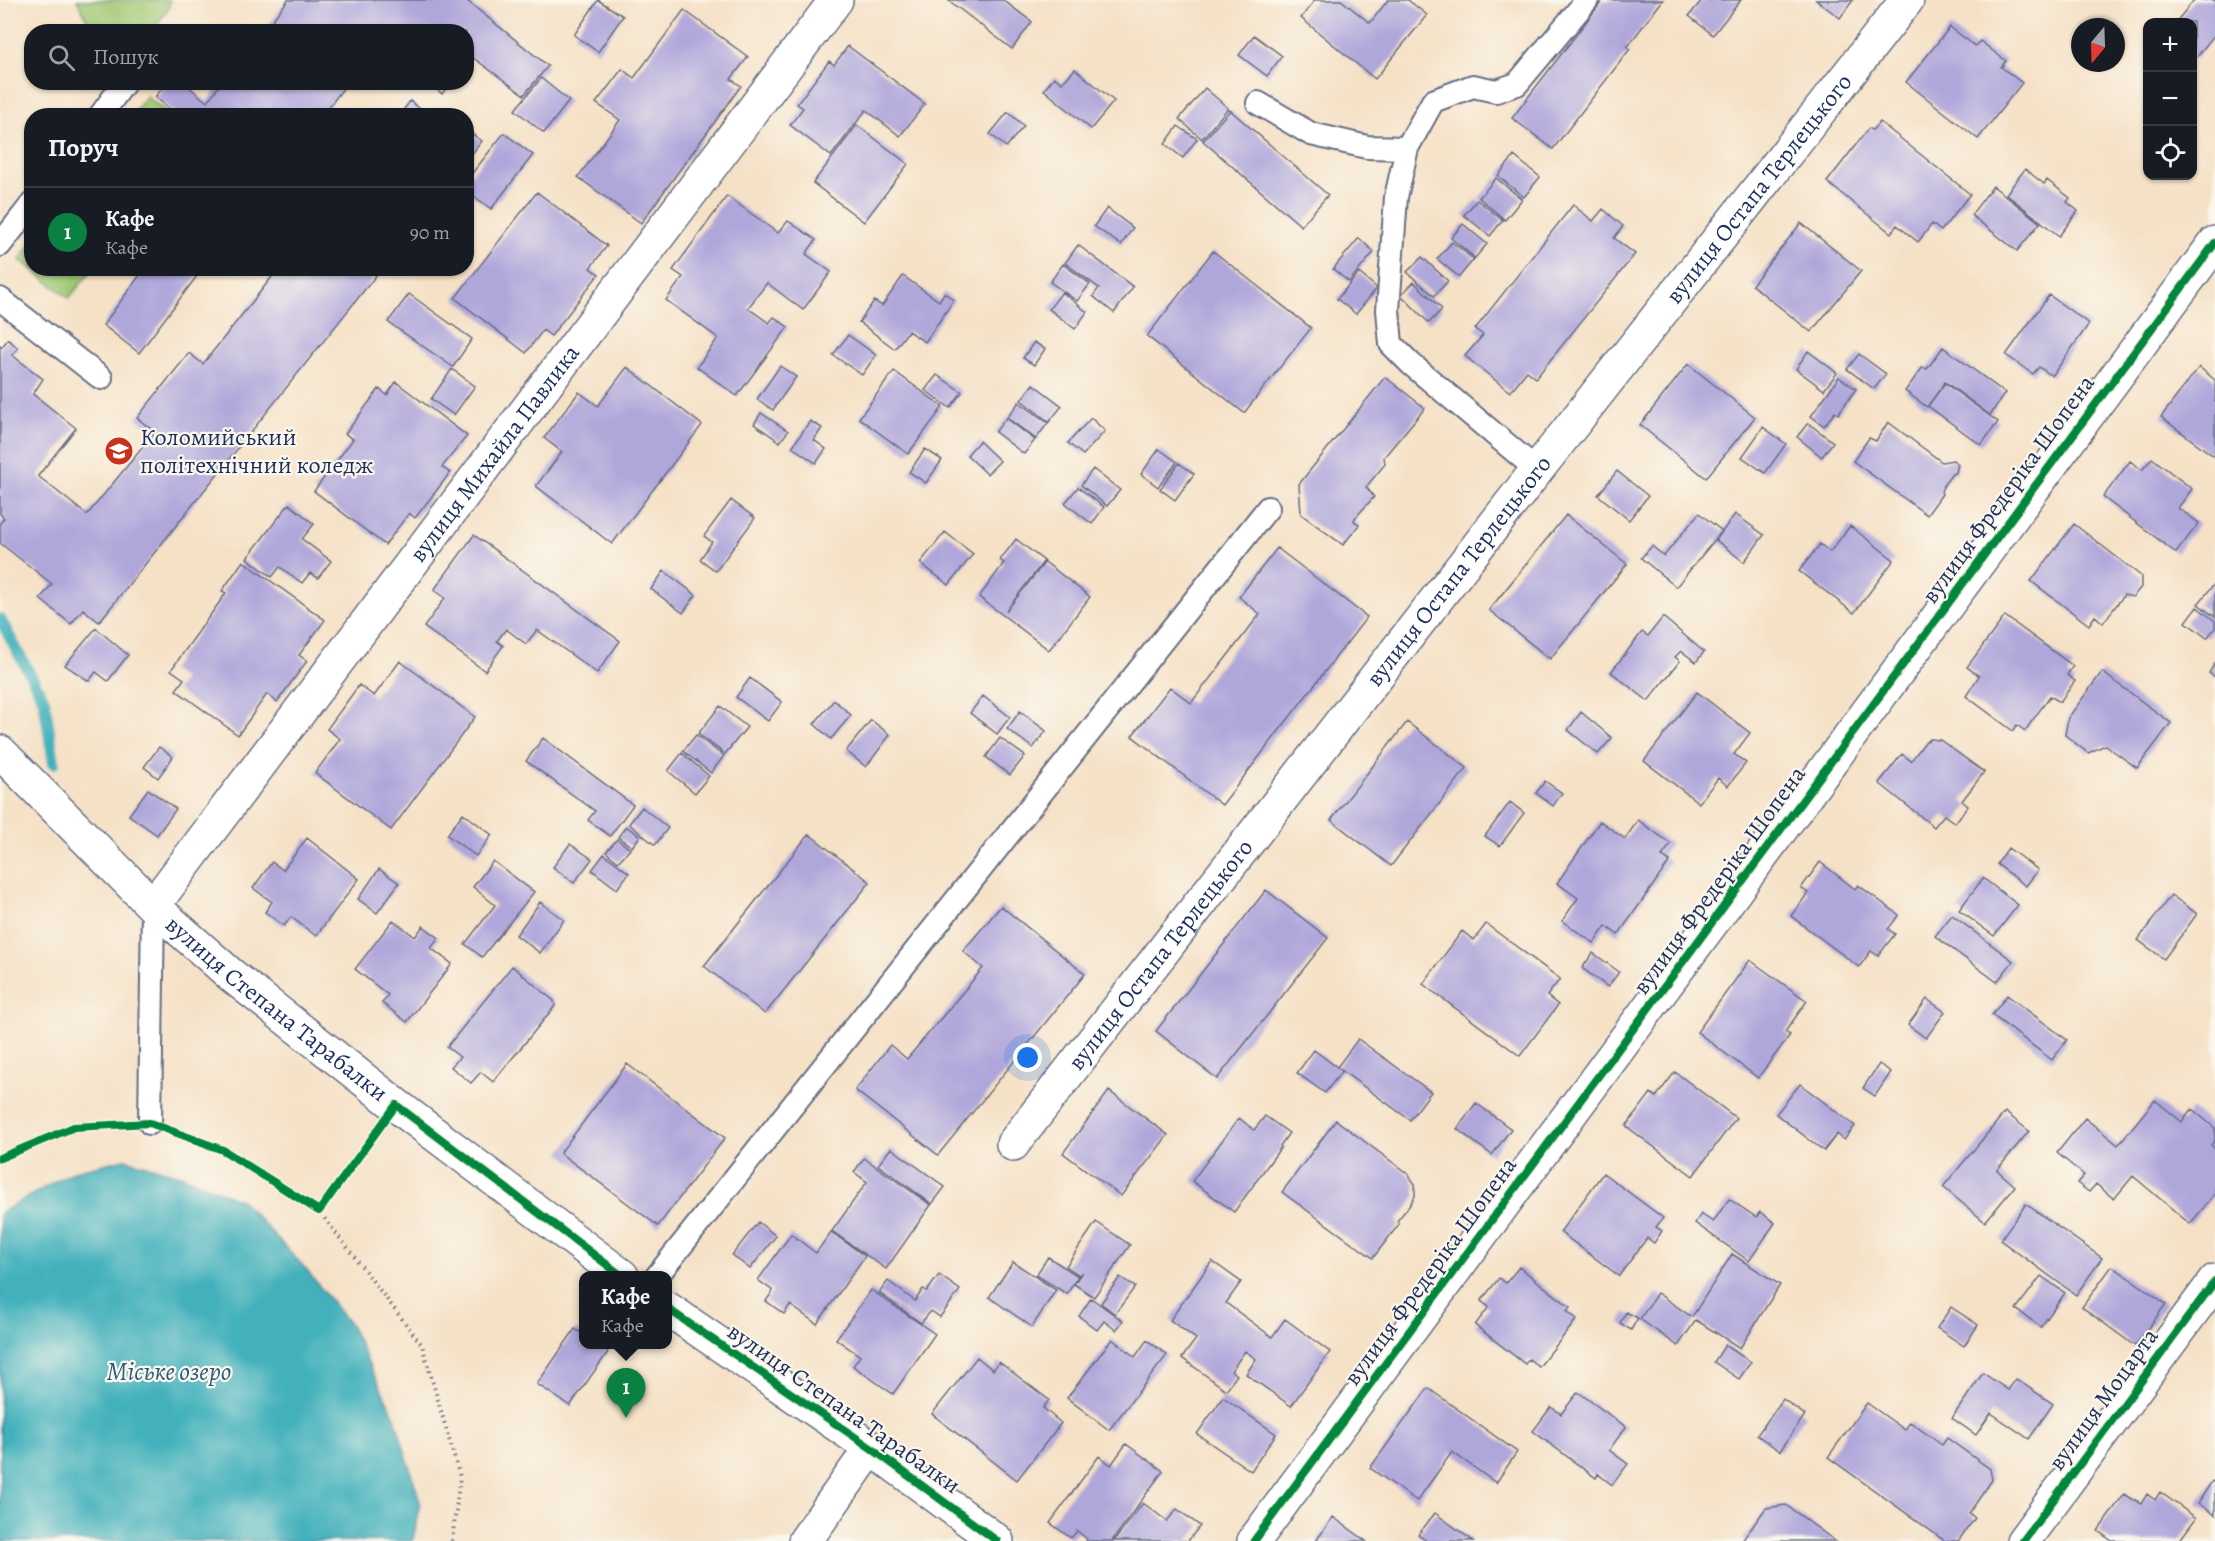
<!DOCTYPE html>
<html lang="uk">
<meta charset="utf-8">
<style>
:root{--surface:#171b24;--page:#242831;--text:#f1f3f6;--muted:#9ea1a6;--line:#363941;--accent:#0b8043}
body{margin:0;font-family:Alegreya,serif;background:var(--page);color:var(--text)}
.controls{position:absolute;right:18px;top:18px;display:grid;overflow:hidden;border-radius:12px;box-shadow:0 2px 4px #0004}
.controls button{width:54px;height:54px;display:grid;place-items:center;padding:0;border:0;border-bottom:2px solid var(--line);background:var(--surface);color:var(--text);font:30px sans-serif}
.compass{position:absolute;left:2071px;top:18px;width:54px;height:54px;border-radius:50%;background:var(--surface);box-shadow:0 2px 4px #0004;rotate:199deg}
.you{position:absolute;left:1028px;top:1058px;width:21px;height:21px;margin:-15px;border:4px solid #fff;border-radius:50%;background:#1a73e8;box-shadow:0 0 0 9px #1a73e833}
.badge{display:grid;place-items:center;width:39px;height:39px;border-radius:50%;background:var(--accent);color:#fff;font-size:20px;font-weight:700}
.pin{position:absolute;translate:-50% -50px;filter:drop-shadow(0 2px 3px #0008)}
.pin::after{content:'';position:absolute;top:32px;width:21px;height:18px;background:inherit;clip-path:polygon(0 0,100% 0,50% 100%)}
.popup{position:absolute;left:579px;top:1271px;width:93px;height:78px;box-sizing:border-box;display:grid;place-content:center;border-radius:12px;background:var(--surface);filter:drop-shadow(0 2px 4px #0005);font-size:20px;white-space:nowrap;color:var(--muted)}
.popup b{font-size:22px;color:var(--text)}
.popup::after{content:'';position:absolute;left:50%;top:100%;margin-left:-12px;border:12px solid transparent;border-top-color:var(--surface)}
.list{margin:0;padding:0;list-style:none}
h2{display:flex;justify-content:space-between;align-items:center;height:78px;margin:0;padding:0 24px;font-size:26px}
h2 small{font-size:20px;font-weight:400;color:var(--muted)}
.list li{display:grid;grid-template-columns:39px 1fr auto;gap:18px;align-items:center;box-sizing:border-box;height:90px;padding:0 24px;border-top:2px solid var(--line)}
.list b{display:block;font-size:22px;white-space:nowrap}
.list p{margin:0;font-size:20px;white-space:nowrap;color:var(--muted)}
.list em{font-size:20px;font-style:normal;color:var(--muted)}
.icon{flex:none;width:33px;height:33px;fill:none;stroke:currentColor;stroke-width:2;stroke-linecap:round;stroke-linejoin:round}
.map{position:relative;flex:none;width:2215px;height:1541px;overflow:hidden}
.search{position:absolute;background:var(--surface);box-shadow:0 2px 4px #0004;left:24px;top:24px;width:450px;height:66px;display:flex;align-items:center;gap:15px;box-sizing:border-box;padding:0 21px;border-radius:24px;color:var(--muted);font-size:22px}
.panel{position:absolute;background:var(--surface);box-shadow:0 2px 4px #0004;left:24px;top:108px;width:450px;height:168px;border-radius:24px}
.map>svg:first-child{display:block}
</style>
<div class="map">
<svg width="2215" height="1541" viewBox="0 0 2215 1541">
<rect width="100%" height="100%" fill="#fbf7ec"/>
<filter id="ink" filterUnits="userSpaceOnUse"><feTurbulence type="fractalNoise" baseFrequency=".0167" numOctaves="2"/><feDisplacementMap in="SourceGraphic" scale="12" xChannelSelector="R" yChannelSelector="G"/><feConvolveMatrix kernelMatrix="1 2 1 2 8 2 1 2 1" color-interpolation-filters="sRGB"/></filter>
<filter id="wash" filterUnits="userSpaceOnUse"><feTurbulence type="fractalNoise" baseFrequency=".008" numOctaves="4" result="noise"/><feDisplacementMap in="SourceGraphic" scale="24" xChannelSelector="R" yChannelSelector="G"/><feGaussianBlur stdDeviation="1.35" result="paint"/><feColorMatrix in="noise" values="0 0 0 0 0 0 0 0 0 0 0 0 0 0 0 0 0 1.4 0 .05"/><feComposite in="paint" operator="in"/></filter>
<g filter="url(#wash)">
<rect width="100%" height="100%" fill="#f5e1c6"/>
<path fill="#9fc772" stroke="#5d7b68" stroke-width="1.5" d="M77,0H170L169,7L156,27L146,31L101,32L88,22Z
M147,96V97L171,115H132Z
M31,244L32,268L93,269L69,298L20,260Z"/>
<path fill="#42b1bc" stroke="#2e708d" stroke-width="1.5" d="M125,1159L183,1176L242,1201L305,1268L350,1325L395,1417L420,1502L413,1541H0V1213L74,1171Z"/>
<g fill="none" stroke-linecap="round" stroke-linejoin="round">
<path stroke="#42b1bc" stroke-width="12" d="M0,619L44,700L54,763"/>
</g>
<g id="blocks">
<path fill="#afa6da" d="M288,0H466L548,66L524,95L472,57L466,63V32H263Z
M598,0L623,16L598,52L574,35Z
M948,0H1003L1032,22L1012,49Z
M1315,0H1341L1370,23L1388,0H1408L1427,15L1375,79L1301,18Z
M1603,0H1663L1627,47L1630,49L1553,149L1512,118Z
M1702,0H1741L1713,35L1689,16Z
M1816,0H1853L1840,18Z
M2194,0H2215V34L2196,58L2193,56V22H2176Z
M684,10L748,57L731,79L741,86L641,223L578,177L620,120L596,103L622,69L634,78Z
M1950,27L1975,46L1980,41L2006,61L2001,67L2022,83L1978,139L1906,82Z
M1254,35L1282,56L1267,76L1239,55Z
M848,46L925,104L900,136L866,110L831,156L790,125L803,108L797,104L829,61L834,65Z
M1075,69L1114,101L1091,129L1044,90L1054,77L1062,83Z
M541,78L569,101L544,133L515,110Z
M167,82H183L207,102L222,82H348L322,116H179L155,97Z
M428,82H451L442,94Z
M1205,88L1228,108L1202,139L1179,119Z
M410,101L429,116H399Z
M1230,110L1328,195L1301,226L1203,141Z
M1008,112L1024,126L1006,147L990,134Z
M1880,122L1970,194L1941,231L1932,224L1918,242L1897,225L1891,233L1827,182L1869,128L1872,130Z
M857,125L908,164L864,222L813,183Z
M1178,126L1197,139L1183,158L1165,144Z
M466,130L482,141L466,161Z
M504,133L533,155L491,209L466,190V181Z
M1514,156L1540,177L1524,197L1498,176Z
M2025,169L2044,184L2047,180L2070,198L2067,202L2078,211L2059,236L2006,194Z
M1496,178L1522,199L1505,220L1479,198Z
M1993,186L2040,223L2017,251L1971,215Z
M537,192L607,246L590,268L599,274L551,336L543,330L526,353L455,298Z
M727,196L778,233L788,221L816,240L806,254L831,272L803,310L767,283L748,308L769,323L774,317L788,327L737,396L697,367L718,338L666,300L683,277L673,270Z
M1477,200L1503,220L1490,236L1464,215Z
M1573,205L1593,221L1603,209L1623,226L1614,238L1635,254L1536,378L1527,371L1510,392L1465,356L1483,335L1475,329Z
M1107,208L1133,228L1121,245L1094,226Z
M1801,223L1861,271L1811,332L1752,285Z
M1463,224L1487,244L1475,258L1451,238Z
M1359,238L1374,252L1349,282L1333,269Z
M1452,242L1474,259L1459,277L1437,259Z
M1078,245L1133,287L1114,313L1093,296L1099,288L1065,263Z
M1213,251L1311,328L1244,413L1147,336Z
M1422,257L1448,281L1434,296L1407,272Z
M1063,264L1090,284L1077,301L1050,282Z
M133,268H203L139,353L103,325L140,275Z
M279,268H382L99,622L83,609L71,624L40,599L52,584L0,543V523L4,518L0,514V345L2,347L8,339L18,348L12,355L43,379L33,394L76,428L38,476L87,515L155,432L137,418L189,353L203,364Z
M1359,273L1377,288L1356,314L1337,299Z
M903,276L939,301L944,293L954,300L925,342L908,331L895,349L859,322L874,301L882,306Z
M1414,282L1442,309L1429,323L1401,295Z
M1062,292L1087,312L1075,329L1049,309Z
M409,294L472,339L453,367L388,322Z
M2049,295L2089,324L2052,376L2039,367L2033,374L2006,355Z
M848,335L876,355L862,375L833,355Z
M1034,342L1045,349L1034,365L1023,358Z
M1943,347L2005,393L1990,415L1945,382L1927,407L1905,391L1923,367L1927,369Z
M1808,351L1837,373L1824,390L1796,369Z
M1859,354L1886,374L1874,389L1847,369Z
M1688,364L1755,417L1706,478L1640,425Z
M780,366L796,377L773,410L757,399Z
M627,367L702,425L612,544L536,486L562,452L544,438L579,392L598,406Z
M2199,367L2215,380V457L2161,417Z
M452,369L475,386L454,415L431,399Z
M894,371L943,407L908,454L859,418Z
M937,375L962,392L950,408L925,390Z
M1385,377L1425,408L1384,457L1385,464L1366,487L1374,497L1355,518L1354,521L1359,524L1358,526L1343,545L1301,514L1299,484Z
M1839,377L1856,389L1838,414L1835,412L1824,426L1811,416Z
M396,382L467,436L442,467L450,473L415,518L409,513L385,545L314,491L353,439L345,434L379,389L387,395Z
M1945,383L1998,422L1981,445L1928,406Z
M1033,384L1062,406L1049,422L1021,400Z
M1019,402L1048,423L1036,439L1007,418Z
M761,413L788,431L780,442L754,424Z
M1006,418L1035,440L1024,454L995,432Z
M1091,418L1105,431L1083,455L1068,443Z
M810,421L822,428L814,440L826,449L816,463L792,447Z
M1888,422L1942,462L1953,460L1958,464L1956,473L1952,474L1945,483L1941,491L1942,494L1927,515L1853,461L1869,438L1876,441Z
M1808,423L1833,442L1822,457L1797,437Z
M1763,427L1786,444L1765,473L1742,457Z
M979,441L1000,461L987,474L967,455Z
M925,449L942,460L926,483L909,472Z
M1159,449L1177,462L1158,487L1141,474Z
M2152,458L2192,489L2178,508L2199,523L2176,553L2103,497L2130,461L2142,470Z
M1179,463L1194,474L1175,500L1160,489Z
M1093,469L1120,490L1107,506L1081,485Z
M1617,471L1648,496L1629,520L1598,495Z
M1078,487L1104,507L1092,524L1065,503Z
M731,500L755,518L716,571L700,559L712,542L704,536Z
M289,504L314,524L302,539L331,561L318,578L310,573L302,583L280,567L272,577L247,558Z
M1699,513L1722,531L1676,587L1641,558L1652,546L1664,556Z
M1735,514L1764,535L1744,562L1716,540Z
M1566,515L1627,564L1550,659L1489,610Z
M2074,524L2141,576V587L2133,597L2124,595L2103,623L2095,616L2089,625L2031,581Z
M1850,526L1894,560L1854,613L1799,571L1820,544L1830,552Z
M945,532L973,554L949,585L920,563Z
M474,535L620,641L597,673L537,630L526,644L506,629L497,641L503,646L485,671L424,627L445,598L434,590Z
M1016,539L1044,561L1006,611L1045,562L1090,597L1049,650L979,597L1004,563L1000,560Z
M1277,548L1367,617L1222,805L1132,736L1170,687L1191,703L1260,614L1239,597Z
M243,561L325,620L299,655L307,661L277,702L267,694L238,735L176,690L184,679L171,670L226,593L222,591Z
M664,571L696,595L683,613L651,589Z
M2215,583V617L2198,604Z
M2197,607L2215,621V628L2207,638L2186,622Z
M2005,616L2073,666L2067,675L2075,681L2060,702L2050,696L2025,731L2017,725L2013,731L1966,696L1979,676L1967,667Z
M1663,617L1704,652L1696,662L1681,651L1675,657L1680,661L1648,701L1611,672L1642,632L1648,636Z
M96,628L128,655L108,681L96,672L89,681L65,665Z
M400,661L475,717L391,830L315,773L340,739L327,729L359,685L374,696Z
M2215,663V677L2209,673Z
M2102,672L2171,723L2137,768L2105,745L2088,753L2065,735L2068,718Z
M750,678L782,702L768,721L736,697Z
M1697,692L1750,733L1734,754L1746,763L1728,786L1718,778L1699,803L1644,761Z
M983,696L1010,717L997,734L970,713Z
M834,700L851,715L831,739L814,724Z
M720,706L747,727L725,754L698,734Z
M1020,711L1046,731L1033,748L1007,729Z
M1581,712L1612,738L1598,754L1568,730Z
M871,720L890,735L866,767L846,751Z
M1407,722L1467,768L1391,866L1331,820Z
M696,735L724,756L711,773L683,751Z
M543,738L633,805L610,836L588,820L595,811L526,761Z
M1000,738L1025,756L1010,775L986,757Z
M1930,739L1940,740L1984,772L1962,801L1968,806L1955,823L1944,815L1934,827L1879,783L1902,754L1911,761L1925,742Z
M159,747L173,757L158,778L144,767Z
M682,753L709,776L695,793L668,771Z
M1545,781L1562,793L1553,806L1536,793Z
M148,789L176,809L157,835L129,815Z
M1510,802L1524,813L1500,846L1485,836Z
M642,807L668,828L655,845L629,824Z
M463,813L492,835L476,856L447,835Z
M1638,820L1671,844L1662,856L1670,861L1618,935L1606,926L1594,943L1562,921L1578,898L1557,883L1600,821L1625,839Z
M626,826L640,836L632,847L618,837Z
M809,834L870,882L765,1014L704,966Z
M307,838L359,879L316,936L291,917L284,926L265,912L272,902L253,888L272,862L283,870Z
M617,839L630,849L618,862L606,852Z
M570,844L592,859L574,883L553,867Z
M2008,848L2038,870L2026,886L1997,864Z
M604,854L629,873L617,889L592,870Z
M493,861L534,892L482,957L465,944L495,905L473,887Z
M1820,862L1855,889L1858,885L1899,915L1888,929L1895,934L1878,956L1871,951L1859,967L1791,916L1808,893L1801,888Z
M379,869L399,883L377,913L358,899Z
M1983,878L2018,905L1994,936L1959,910Z
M1266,890L1328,938L1217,1079L1156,1031Z
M2171,895L2197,914L2164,959L2138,940Z
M540,902L564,920L540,953L516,935Z
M1001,906L1085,974L938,1155L855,1090L890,1045L907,1059L983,968L963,951Z
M1952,915L2013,961L1997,982L1935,936Z
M393,920L415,937L423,926L439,938L431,948L452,964L407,1022L382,1003L388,995L355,969Z
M1486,924L1560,979L1547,996L1558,1005L1520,1056L1423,984L1462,931L1474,940Z
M1593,953L1619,972L1608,987L1582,968Z
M1750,960L1807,1001L1785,1032L1790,1035L1758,1078L1697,1032Z
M512,966L554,1001L555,1006L493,1082L481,1072L471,1083L451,1067L460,1057L447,1047Z
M2007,995L2067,1040L2052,1060L1992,1015Z
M1927,999L1945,1012L1926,1038L1908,1025Z
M1358,1039L1431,1092L1410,1120L1337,1067Z
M1314,1050L1342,1071L1325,1093L1297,1073Z
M627,1064L725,1138L658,1226L560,1153Z
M1879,1064L1891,1072L1875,1096L1863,1088Z
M1675,1072L1736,1118L1693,1176L1626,1126L1651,1093L1656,1097Z
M1800,1084L1855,1126L1844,1140L1837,1134L1824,1151L1776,1114Z
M1109,1091L1168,1135L1121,1196L1063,1153Z
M2155,1100L2182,1122L2192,1109L2215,1128V1140L2211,1145L2215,1149V1194L2190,1224L2133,1176L2114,1199L2096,1184L2089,1192L2077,1183L2084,1175L2057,1153L2085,1118L2118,1145Z
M1476,1103L1511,1129L1492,1155L1457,1129Z
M2005,1112L2029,1131L1997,1170L2015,1186L1985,1222L1943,1187Z
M1265,1116L1289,1133L1280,1146L1281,1147L1234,1212L1192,1181L1239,1118L1254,1130Z
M1336,1120L1408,1174L1415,1184V1196L1409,1206L1397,1221L1399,1224L1373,1258L1282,1192Z
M891,1148L945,1187L932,1204L878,1165Z
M864,1158L931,1205L886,1269L832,1231L867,1182L854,1172Z
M1603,1173L1663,1218L1656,1227L1662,1231L1654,1243L1647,1238L1619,1276L1560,1232Z
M1729,1199L1756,1217L1760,1212L1775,1223L1749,1261L1695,1223L1701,1214L1713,1222Z
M2026,1204L2102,1258L2076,1295L2000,1240Z
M758,1222L776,1236L750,1269L732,1255Z
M1096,1222L1130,1245L1094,1297L1074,1284L1082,1272L1079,1275L1066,1266Z
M831,1232L865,1256L817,1324L790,1305L784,1314L766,1301L773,1291L758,1280L791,1234L816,1253Z
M1732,1254L1780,1285L1740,1348L1696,1320L1678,1346L1640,1319L1657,1293L1692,1317Z
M1048,1257L1078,1276L1067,1294L1036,1275Z
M1212,1261L1241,1282L1226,1303L1272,1337L1285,1319L1330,1352L1291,1406L1246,1374L1256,1359L1245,1351L1231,1371L1237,1375L1226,1390L1182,1358L1196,1339L1170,1320Z
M1013,1262L1056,1290L1032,1327L989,1297Z
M2112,1266L2166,1304L2135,1346L2082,1307Z
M1519,1267L1570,1307L1567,1311L1577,1319L1539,1367L1529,1359L1525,1364L1475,1325L1489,1307L1481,1301L1499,1278L1506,1283Z
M939,1275L960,1290L940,1317L931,1311L921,1323L879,1293L888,1281L915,1301L923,1289L927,1291Z
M2041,1276L2065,1293L2041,1327L2016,1309Z
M1120,1277L1135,1287L1115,1314L1101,1303Z
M871,1290L935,1334L893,1394L853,1366L860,1356L836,1339Z
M1091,1298L1123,1321L1116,1330L1104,1321L1097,1330L1079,1316Z
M1951,1307L1978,1325L1964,1346L1937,1328Z
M1626,1312L1638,1318L1631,1330L1620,1323Z
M575,1329L584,1335V1344H597L608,1352L570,1406L537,1384Z
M1112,1339L1135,1357L1147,1340L1167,1355L1109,1430L1067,1398Z
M1725,1345L1751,1362L1739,1379L1714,1362Z
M977,1357L993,1370L999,1362L1049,1400L1043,1408L1061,1423L1017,1480L932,1414Z
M1983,1373L2008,1390L2016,1379L2053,1404L2029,1439L1991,1413L1976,1435L1952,1418Z
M1428,1388L1517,1452L1496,1483L1452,1452L1417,1501L1370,1468Z
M1578,1392L1626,1427L1609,1450L1628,1464L1612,1485L1598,1474L1596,1478L1533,1431L1551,1407L1561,1414Z
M1223,1397L1276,1434L1251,1471L1197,1434Z
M1783,1399L1805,1415L1780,1451L1757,1435Z
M1867,1403L1905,1430L1910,1422L1942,1445L1947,1438L1990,1469L1992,1480L1969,1513L1975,1518L1958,1541H1945L1828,1457Z
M1126,1444L1163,1471L1112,1541H1086L1087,1539L1077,1531L1071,1538L1050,1523L1099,1456L1111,1465Z
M2212,1481L2215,1483V1515L2198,1503Z
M2160,1492L2196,1518L2179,1541H2112L2098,1531L2124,1494L2141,1504L2147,1494L2155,1500Z
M1143,1503L1167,1521L1177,1509L1200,1526L1188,1541H1114Z
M1786,1505L1835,1541H1742L1766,1508Z
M1435,1513L1473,1541H1427L1418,1535Z
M1333,1517L1366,1541H1316Z"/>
</g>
</g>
<g filter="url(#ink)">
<use href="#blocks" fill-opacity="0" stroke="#676d82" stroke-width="1.5"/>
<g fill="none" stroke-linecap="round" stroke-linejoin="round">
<g stroke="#676d82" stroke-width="26">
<path id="service" d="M1258,103L1311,134L1367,147L1407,148
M100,116L125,82
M0,245L32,204
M0,299L101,378
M1537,470L1411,364L1391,344L1388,310L1396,197L1407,148L1433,101L1473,86L1496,91L1517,84L1587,0
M150,1123L153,906
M657,1276L1268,508"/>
</g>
<g stroke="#676d82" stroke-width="36">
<g id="minor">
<path id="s1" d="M0,752L153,906L231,975L396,1105L622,1276"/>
<path id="s2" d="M153,906L836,0"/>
<path id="s3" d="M1013,1144L1537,470L1907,0"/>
<path d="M668,1309L871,1448L997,1541"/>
<path d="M805,1541L871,1448"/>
<path d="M1254,1541L2215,243"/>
<path d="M2023,1541L2215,1281"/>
</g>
</g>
<path stroke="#676d82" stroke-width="4" stroke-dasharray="1.5 4.5" stroke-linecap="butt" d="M181,1134L223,1150L319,1211L422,1345L460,1477L452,1541
M0,1158L74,1127L118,1124
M319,1211L373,1136"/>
<use href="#service" stroke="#fff" stroke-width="22"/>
<use href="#minor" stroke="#fff" stroke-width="33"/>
<g stroke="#fbf7ec" stroke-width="11">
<path id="cycleway" d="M0,1158L74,1127L150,1123L223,1150L319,1211L396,1105L622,1276
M668,1309L871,1448L997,1541
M1254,1541L2215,243
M2023,1541L2215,1281"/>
</g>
<use href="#cycleway" stroke="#00873e" stroke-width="8"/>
</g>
</g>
<defs>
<g id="university-disc" transform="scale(1.5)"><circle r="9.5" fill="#c8321e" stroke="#fbf7ec"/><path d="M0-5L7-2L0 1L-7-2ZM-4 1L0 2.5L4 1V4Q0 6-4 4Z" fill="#fff"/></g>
</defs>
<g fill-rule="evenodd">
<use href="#university-disc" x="119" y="451"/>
</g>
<g text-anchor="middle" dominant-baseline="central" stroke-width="4.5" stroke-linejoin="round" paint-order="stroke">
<g font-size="24" fill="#1b2f5e" stroke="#fbf7ec">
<text stroke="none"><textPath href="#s3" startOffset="1212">вулиця Остапа Терлецького</textPath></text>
<text stroke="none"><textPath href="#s2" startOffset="567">вулиця Михайла Павлика</textPath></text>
<text transform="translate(2008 489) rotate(-54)">вулиця Фредеріка Шопена</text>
<text stroke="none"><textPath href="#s3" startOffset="726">вулиця Остапа Терлецького</textPath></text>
<text transform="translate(1719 880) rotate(-54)">вулиця Фредеріка Шопена</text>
<text stroke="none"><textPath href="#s3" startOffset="240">вулиця Остапа Терлецького</textPath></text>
<text stroke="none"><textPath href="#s1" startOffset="378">вулиця Степана Тарабалки</textPath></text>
<text transform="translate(1430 1271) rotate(-54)">вулиця Фредеріка Шопена</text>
<text transform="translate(2103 1399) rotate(-54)">вулиця Моцарта</text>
<text transform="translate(844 1408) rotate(35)">вулиця Степана Тарабалки</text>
</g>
<g font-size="24" fill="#1b2f5e" stroke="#fbf7ec" text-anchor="start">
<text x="140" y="437">Коломийський<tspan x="140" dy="28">політехнічний коледж</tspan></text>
</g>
<g font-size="26" font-style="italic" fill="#295c7f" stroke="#fbf7ec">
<text x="169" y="1371">Міське озеро</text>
</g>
</g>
</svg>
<div class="controls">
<button>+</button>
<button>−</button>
<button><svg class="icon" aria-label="locate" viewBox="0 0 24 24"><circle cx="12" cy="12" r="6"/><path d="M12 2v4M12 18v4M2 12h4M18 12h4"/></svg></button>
</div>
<svg class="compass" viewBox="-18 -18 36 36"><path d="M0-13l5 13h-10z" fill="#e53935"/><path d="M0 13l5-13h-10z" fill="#9ea1a6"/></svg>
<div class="you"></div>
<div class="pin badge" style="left:626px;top:1418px">1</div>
<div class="popup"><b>Кафе</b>Кафе</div>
<div class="search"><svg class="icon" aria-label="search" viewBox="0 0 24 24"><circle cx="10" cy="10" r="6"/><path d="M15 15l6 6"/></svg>Пошук</div>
<section class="panel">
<h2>Поруч<small></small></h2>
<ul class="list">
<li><span class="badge">1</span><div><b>Кафе</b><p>Кафе</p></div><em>90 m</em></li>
</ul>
</section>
</div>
